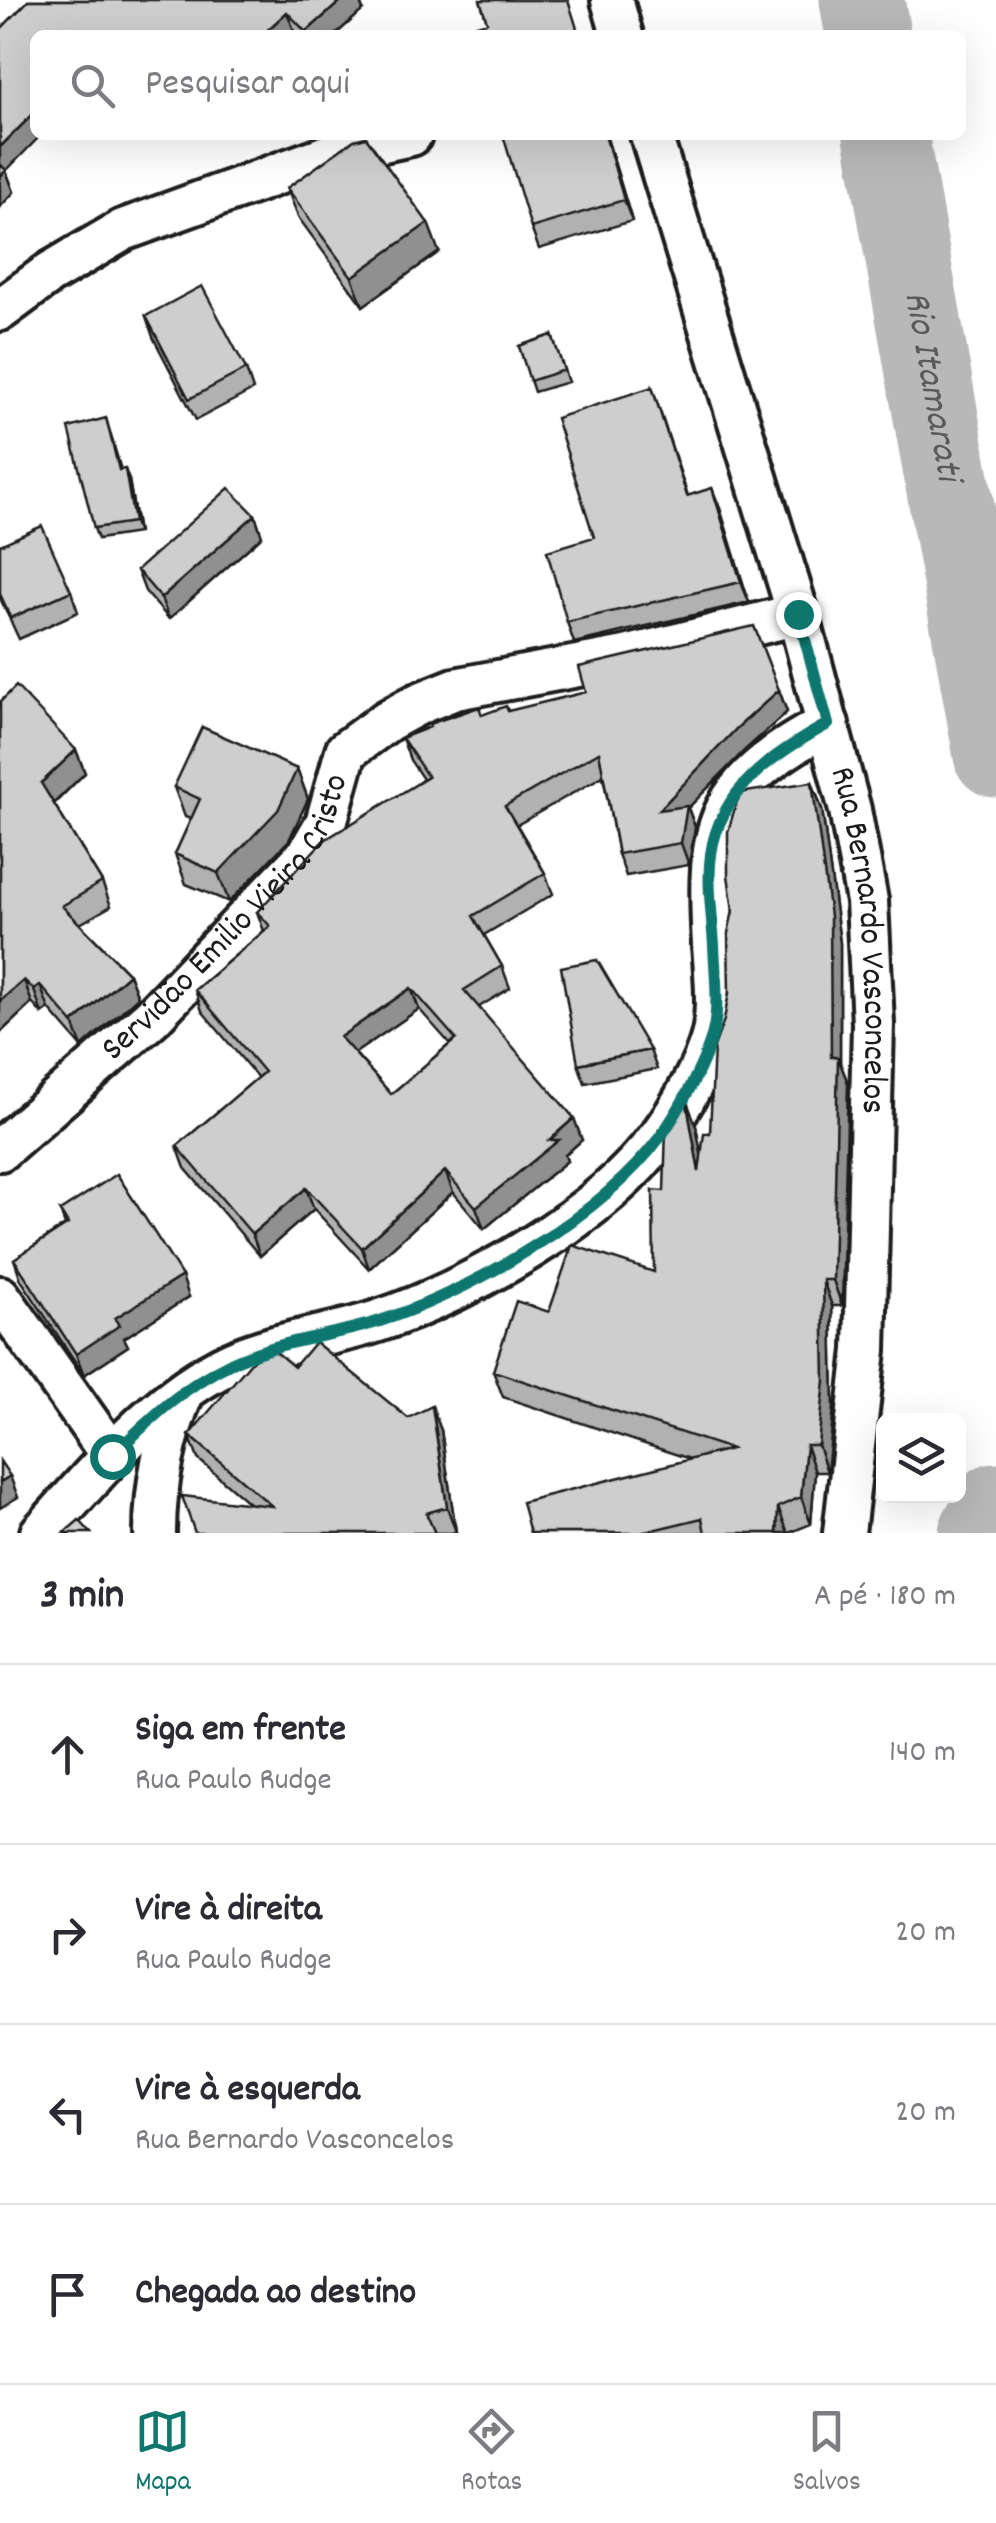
<!DOCTYPE html>
<html lang="pt">
<meta charset="utf-8">
<style>
:root{--surface:#fff;--page:#f7f7f7;--text:#2b2b33;--muted:#7c7c81;--line:#e1e1e2;--accent:#0f766e}
body{margin:0;font-family:Dekko,sans-serif;background:var(--page);color:var(--text)}
.controls{position:absolute;right:30px;bottom:30px;display:grid;overflow:hidden;border-radius:15px;box-shadow:0 10px 40px #0002}
.controls button{width:90px;height:90px;display:grid;place-items:center;padding:0;border:0;border-bottom:2px solid var(--line);background:var(--surface);color:var(--text);font:50px sans-serif}
.stop{position:absolute;width:30px;height:30px;margin:-22px;border:8px solid #0f766e;border-radius:50%;background:#fff}
.stop.end{background:#0f766e;border-color:#fff;box-shadow:0 2px 10px #0008}
.list{margin:0;padding:0;list-style:none}
h2{display:flex;justify-content:space-between;align-items:center;height:130px;margin:0;padding:0 40px;font-size:42px}
h2 small{font-size:32px;font-weight:400;color:var(--muted)}
.list li{display:grid;grid-template-columns:65px 1fr auto;gap:30px;align-items:center;box-sizing:border-box;height:180px;padding:0 40px;border-top:2px solid var(--line)}
.list b{display:block;font-size:38px;white-space:nowrap}
.list p{margin:0;font-size:32px;white-space:nowrap;color:var(--muted)}
.list em{font-size:32px;font-style:normal;color:var(--muted)}
.icon{flex:none;width:55px;height:55px;fill:none;stroke:currentColor;stroke-width:2;stroke-linecap:round;stroke-linejoin:round}
.map{position:relative;flex:none;width:996px;height:1533px;overflow:hidden}
.search{position:absolute;background:var(--surface);box-shadow:0 10px 40px #0002;left:30px;right:30px;top:30px;height:110px;display:flex;align-items:center;gap:25px;box-sizing:border-box;padding:0 35px;border-radius:15px;color:var(--muted);font-size:38px}
.sheet{height:850px;background:var(--surface)}
nav{display:flex;justify-content:space-around;align-items:center;box-sizing:border-box;height:140px;border-top:2px solid var(--line);background:var(--surface);font-size:28px;color:var(--muted)}
nav a{display:grid;justify-items:center;gap:5px}
nav .on{color:var(--accent)}
.map>svg:first-child{display:block}
</style>
<div class="map">
<svg width="996" height="1533" viewBox="0 0 996 1533">
<rect width="100%" height="100%" fill="#fff"/>
<filter id="ink" filterUnits="userSpaceOnUse"><feTurbulence type="fractalNoise" baseFrequency=".01" numOctaves="2"/><feDisplacementMap in="SourceGraphic" scale="20" xChannelSelector="R" yChannelSelector="G"/><feConvolveMatrix kernelMatrix="1 2 1 2 8 2 1 2 1" color-interpolation-filters="sRGB"/></filter>
<g filter="url(#ink)">
<g fill="none" stroke-linecap="round" stroke-linejoin="round">
<g stroke="#b8b8b8" stroke-width="85">
<path d="M862,0L868,35"/>
<path id="s1" d="M886,135L996,755"/>
<path d="M981,1533L996,1505"/>
</g>
<g stroke="#1c1c1c" stroke-width="48">
<g id="minor">
<path d="M612,0L622,35"/>
<path id="s2" d="M651,135L798,614L850,810L867,901L873,1024L865,1350L844,1533"/>
<path d="M0,310L50,273L123,230L346,149L411,135"/>
<path id="s3" d="M0,1150L152,1017L308,854L326,823L346,751L387,721L420,703L455,689L626,657L798,614"/>
<path d="M0,1297L112,1456"/>
<path d="M41,1533C98,1471 155,1398 232,1362C279,1341 330,1337 378,1321C470,1291 603,1215 660,1136C679,1111 709,1059 714,1028C718,1002 715,971 713,945C706,823 715,784 828,724"/>
<path d="M155,1533C155,1486 165,1434 184,1391"/>
</g>
</g>
<use href="#minor" stroke="#fff" stroke-width="40"/>
</g>
<path fill="#b1b1b1" stroke="#1c1c1c" stroke-width="2.5" fill-rule="evenodd" d="M29,0H359L363,10L335,35H296L295,33L293,35H35L6,171L14,192L0,207V30Z
M606,135L632,221L539,249L531,228Z
M287,188L439,252L363,306L298,217Z
M146,316L246,369L253,390L196,420L153,337Z
M552,335L568,382L534,392L519,346Z
M652,387L688,496L712,488L749,602L574,643L567,622L594,537Z
M106,418L121,470L129,480L138,533L98,539L94,528Z
M255,515L262,536L169,619L145,591L137,570Z
M0,545L71,591L78,612L19,639L0,598Z
M779,690L787,712L745,750L688,808L695,827L689,865L626,876L618,854L603,776L517,825L545,873L553,894L484,935L502,966L510,988L479,1007L582,1140L565,1155L567,1161L484,1229L453,1192L369,1269L314,1209L260,1256L185,1168L177,1146L258,1078L202,1011L195,990L264,931L257,912L423,779L410,760L402,738L482,715L508,711ZM419,1009L450,1044L391,1094L355,1053Z
M0,702L76,750L85,773L54,804L102,882L111,906L80,924L129,974L138,997L82,1047L49,1009L42,1014L32,1003L0,1033Z
M297,769L308,799L289,840L229,902L186,884L175,854L191,819L185,817L174,787Z
M812,782L822,809L840,943V1063L848,1083L842,1306H832L834,1408L827,1472H815L811,1524L789,1533H530L690,1459L503,1397L493,1371L549,1312L654,1272L664,1191L696,1126L701,1156L710,1133L729,993L733,911Z
M650,1050L657,1069L585,1083L578,1064Z
M60,1211L189,1297L124,1338L128,1346L84,1375L21,1280L14,1259L65,1225Z
M294,1367L408,1418L441,1430L456,1532L451,1533H195L249,1503L198,1459L189,1435Z"/>
<path fill="#909090" stroke="#1c1c1c" stroke-width="2.5" d="M342,0H359L363,10L335,35H307L306,32Z
M287,12L295,33L293,35H262Z
M35,112V135H41L6,171L14,192L0,207V147Z
M605,135H606L632,221L624,200Z
M428,223L439,252L363,306L352,277Z
M125,469L129,480L138,533L134,522Z
M712,488L720,508L749,602L741,582Z
M255,515L262,536L169,619L161,598Z
M779,690L787,712L745,750L688,808L695,827L689,865L681,843L659,810L737,728Z
M76,750L85,773L50,807L41,783Z
M297,769L308,799L289,840L229,902L218,873Z
M812,782L822,809L840,943V1063L848,1083L842,1306L833,1280Z
M129,974L138,997L82,1047L73,1023Z
M24,980L32,1003L0,1033V1001Z
M40,985L49,1009L42,1014L34,990Z
M411,988L419,1009L348,1058L340,1037Z
M686,1099L696,1126L709,1198L699,1172Z
M574,1118L582,1140L565,1155L567,1161L484,1229L476,1207Z
M445,1171L453,1192L369,1269L362,1248Z
M306,1188L314,1209L260,1256L252,1234Z
M182,1276L189,1297L124,1338L128,1346L84,1375L76,1354L115,1318Z
M823,1280L832,1306L834,1408L827,1472L818,1445Z
M432,1406L441,1430L456,1532L447,1507Z
M806,1445L815,1472L811,1524L801,1497Z
M10,1476L18,1497L0,1508V1482Z
M778,1507L788,1533H777Z"/>
<path fill="#cecece" stroke="#1c1c1c" stroke-width="2.5" fill-rule="evenodd" d="M29,0H342L306,32L287,12L262,35H35V112L0,147V30Z
M480,0H568L579,35H472L470,27L487,22Z
M503,135H605L624,200L531,228Z
M366,137L428,223L352,277L287,188L354,140Z
M0,164L6,170L0,177Z
M202,286L246,369L189,399L146,316Z
M552,335L564,370L530,381L519,346Z
M652,387L687,496L712,488L741,582L567,622L547,551L594,537L556,418Z
M106,418L119,470L125,469L134,522L94,528L69,428Z
M229,488L255,515L161,598L137,570Z
M42,526L71,591L11,618L0,594V545Z
M754,626L779,690L737,728L659,810L687,806L681,843L618,854L599,752L505,806L545,873L473,916L502,966L464,990L574,1118L549,1140H559L476,1207L445,1171L362,1248L306,1188L252,1234L177,1146L264,1072L195,990L270,926L257,912L323,841L428,777L402,738L430,727L429,724L479,707L482,715L506,706L508,711L586,692L579,667ZM411,988L456,1039L391,1094L340,1037Z
M16,686L76,750L41,783L102,882L62,906L129,974L73,1023L40,985L34,990L24,980L0,1001V702Z
M202,727L297,769L278,810L218,873L175,854L200,799L174,787Z
M812,782L830,916L831,1057H838L833,1280H823L825,1381L818,1445H806L801,1497L778,1507L777,1533H705L702,1518L640,1533H530L522,1502L731,1449L493,1371L516,1301L549,1312L572,1245L654,1272L653,1190L664,1191L666,1128L686,1099L699,1172L704,1133H710L714,1046L724,1020L729,993L728,933L733,911L728,875V832L739,793Z
M597,960L650,1050L578,1064L561,967Z
M117,1174L182,1276L115,1318L120,1325L76,1354L14,1259L68,1224L60,1211Z
M315,1342L408,1418L432,1406L447,1507L426,1513L435,1533H195L182,1496L272,1506L189,1435L263,1348L269,1346L294,1367Z
M0,1461L10,1476L0,1482Z
M79,1520L91,1533H64Z"/>
</g>
<g fill="none" stroke-linecap="round" stroke-linejoin="round" filter="url(#ink)">
<path stroke="#0f766e" stroke-width="12" d="M112,1456C149,1420 185,1385 231,1363C278,1341 329,1337 377,1322C471,1291 601,1217 660,1137C679,1111 708,1059 714,1028C719,1003 715,971 714,945C712,915 707,883 711,854C720,789 775,753 828,724L798,614"/>
</g>
<g text-anchor="middle" dominant-baseline="central" stroke-width="8" stroke-linejoin="round" paint-order="stroke">
<g font-size="35" fill="#1c1c1c" stroke="#fff">
<text stroke="none"><textPath href="#s3" startOffset="328">Servidão Emilio Vieira Cristo</textPath></text>
<text stroke="none"><textPath href="#s2" startOffset="835">Rua Bernardo Vasconcelos</textPath></text>
</g>
<g font-size="38" font-style="italic" fill="#5a5a5a" stroke="#fff">
<text stroke="none"><textPath href="#s1" startOffset="255">Rio Itamarati</textPath></text>
</g>
</g>
</svg>
<div class="controls">
<button><svg class="icon" aria-label="layers" viewBox="0 0 24 24"><path d="M12 4l9 5-9 5-9-5zM3 14l9 5 9-5"/></svg></button>
</div>
<div class="stop" style="left:112px;top:1456px"></div>
<div class="stop end" style="left:798px;top:614px"></div>
<div class="search"><svg class="icon" aria-label="search" viewBox="0 0 24 24"><circle cx="10" cy="10" r="6"/><path d="M15 15l6 6"/></svg>Pesquisar aqui</div>
</div>
<section class="sheet">
<h2>3 min<small>A pé · 180 m</small></h2>
<ul class="list">
<li><svg class="icon" aria-label="ahead" viewBox="0 0 24 24"><path d="M12 20V5M6 11l6-6 6 6"/></svg><div><b>Siga em frente</b><p>Rua Paulo Rudge</p></div><em>140 m</em></li>
<li><svg class="icon" aria-label="right" viewBox="0 0 24 24"><path d="M7 20v-9h11M14 6l5 5-5 5"/></svg><div><b>Vire à direita</b><p>Rua Paulo Rudge</p></div><em>20 m</em></li>
<li><svg class="icon" aria-label="left" viewBox="0 0 24 24"><path d="M17 20v-9H6M10 6l-5 5 5 5"/></svg><div><b>Vire à esquerda</b><p>Rua Bernardo Vasconcelos</p></div><em>20 m</em></li>
<li><svg class="icon" aria-label="arrive" viewBox="0 0 24 24"><path d="M6 21V4h12l-3 4 3 4H6"/></svg><div><b>Chegada ao destino</b></div></li>
</ul>
</section>
<nav>
<a class="on"><svg class="icon" aria-label="map" viewBox="0 0 24 24"><path d="M3 6l6-2 6 2 6-2v14l-6 2-6-2-6 2zM9 4v14M15 6v14"/></svg>Mapa</a>
<a><svg class="icon" aria-label="directions" viewBox="0 0 24 24"><path d="M12 3l9 9-9 9-9-9zM9 14v-3h6M13 9l2 2-2 2"/></svg>Rotas</a>
<a><svg class="icon" aria-label="saved" viewBox="0 0 24 24"><path d="M7 4h10v16l-5-4-5 4z"/></svg>Salvos</a>
</nav>
